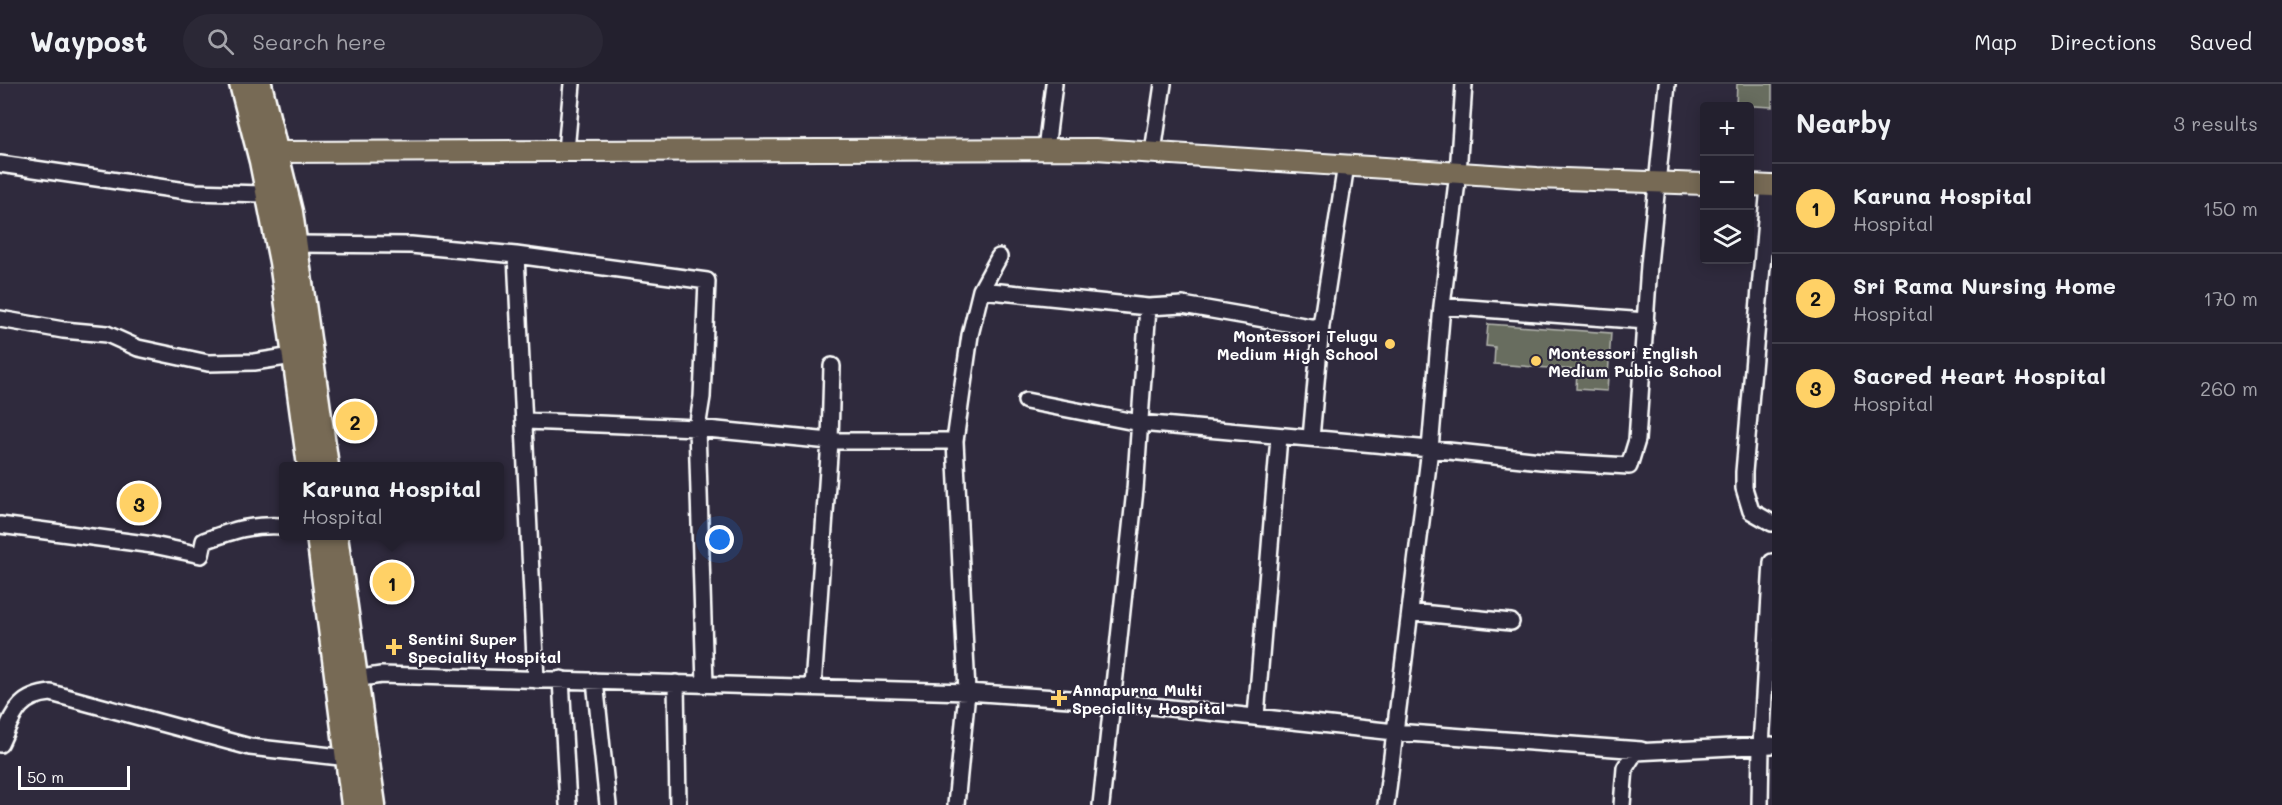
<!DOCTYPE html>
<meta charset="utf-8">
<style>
:root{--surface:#23202e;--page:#2b2836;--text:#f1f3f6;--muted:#a3a3aa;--line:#403e4a;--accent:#ffd166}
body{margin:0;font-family:Mali,sans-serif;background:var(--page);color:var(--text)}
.controls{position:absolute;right:18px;top:18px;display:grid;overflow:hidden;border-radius:6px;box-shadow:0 3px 15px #0003}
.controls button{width:54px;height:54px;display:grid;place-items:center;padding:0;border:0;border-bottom:2px solid var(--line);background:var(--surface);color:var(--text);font:30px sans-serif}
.scale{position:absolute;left:18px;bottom:15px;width:112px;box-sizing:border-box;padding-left:6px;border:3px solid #fff;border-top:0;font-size:16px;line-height:21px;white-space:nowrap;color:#fff;-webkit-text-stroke:4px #2f2a3d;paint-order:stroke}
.you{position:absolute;left:720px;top:456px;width:21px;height:21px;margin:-15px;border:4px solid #fff;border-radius:50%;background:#1a73e8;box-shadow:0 0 0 9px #1a73e833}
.badge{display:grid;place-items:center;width:39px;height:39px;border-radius:50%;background:var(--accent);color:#111;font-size:20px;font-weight:700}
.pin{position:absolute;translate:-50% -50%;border:3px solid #fff;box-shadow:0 2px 6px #0006}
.popup{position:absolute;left:279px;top:378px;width:225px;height:78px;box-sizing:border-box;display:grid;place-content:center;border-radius:6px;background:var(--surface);filter:drop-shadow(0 2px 4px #0005);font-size:20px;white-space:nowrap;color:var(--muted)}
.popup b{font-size:22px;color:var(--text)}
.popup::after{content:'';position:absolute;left:50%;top:100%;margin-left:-12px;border:12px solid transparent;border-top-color:var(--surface)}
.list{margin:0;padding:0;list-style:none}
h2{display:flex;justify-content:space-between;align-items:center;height:78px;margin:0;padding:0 24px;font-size:26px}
h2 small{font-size:20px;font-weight:400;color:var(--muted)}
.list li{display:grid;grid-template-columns:39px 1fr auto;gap:18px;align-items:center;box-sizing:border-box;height:90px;padding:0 24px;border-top:2px solid var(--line)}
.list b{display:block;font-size:22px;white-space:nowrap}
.list p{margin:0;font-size:20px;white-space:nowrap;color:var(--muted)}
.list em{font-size:20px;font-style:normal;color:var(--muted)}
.icon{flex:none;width:33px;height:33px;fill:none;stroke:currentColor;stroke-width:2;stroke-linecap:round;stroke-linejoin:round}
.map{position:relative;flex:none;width:1772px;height:721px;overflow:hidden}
header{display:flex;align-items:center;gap:36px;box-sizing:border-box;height:84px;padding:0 30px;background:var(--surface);border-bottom:2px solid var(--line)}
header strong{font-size:28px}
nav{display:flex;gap:33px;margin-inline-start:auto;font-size:21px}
.search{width:420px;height:54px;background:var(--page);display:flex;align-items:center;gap:15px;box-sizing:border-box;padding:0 21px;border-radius:33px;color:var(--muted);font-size:22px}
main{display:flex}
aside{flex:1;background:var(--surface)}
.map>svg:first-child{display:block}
</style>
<header>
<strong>Waypost</strong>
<div class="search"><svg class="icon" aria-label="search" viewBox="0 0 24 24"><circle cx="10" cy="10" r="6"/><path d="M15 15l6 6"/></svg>Search here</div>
<nav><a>Map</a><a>Directions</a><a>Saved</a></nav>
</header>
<main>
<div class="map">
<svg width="1772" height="721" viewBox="0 0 1772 721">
<rect width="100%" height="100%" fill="#2f2a3d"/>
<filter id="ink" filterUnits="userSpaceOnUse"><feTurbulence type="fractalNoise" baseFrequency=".0167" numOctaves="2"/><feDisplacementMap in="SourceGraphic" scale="12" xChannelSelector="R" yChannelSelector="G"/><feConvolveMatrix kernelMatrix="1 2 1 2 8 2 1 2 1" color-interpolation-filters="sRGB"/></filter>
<g filter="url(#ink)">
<path fill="#686d5f" stroke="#b4b6af" stroke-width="1.5" d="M1737,0H1772V23L1736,21Z
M1488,240L1611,249L1607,307L1576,305L1577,286L1494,280L1495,263L1486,262Z"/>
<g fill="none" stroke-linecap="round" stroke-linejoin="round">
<g stroke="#fff" stroke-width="20">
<path id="minor" d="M1046,65L1054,0
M566,67L572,0
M1153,68L1163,0
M0,80L193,108L267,110
M1769,102L1744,388V404L1751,427L1772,439
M295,160L411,161L516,171L707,197L702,313L697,344L705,600
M516,171L536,596
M981,206L1148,223L1183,221L1310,243L1321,242
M1442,222L1646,237
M0,235L63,246L107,250L138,264L208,279L254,278L293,272
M1026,317L1140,339L1430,365L1541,377L1629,382L1637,356L1649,181L1667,0
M526,337L697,344L830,357H955
M1311,354L1321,242L1346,81
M0,441L153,461L201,471L204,457C234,446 251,440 284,442
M1411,528L1511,538
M561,595L568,721
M348,596L381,591L967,608L1114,618L1395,648L1641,666
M595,597L608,721
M676,599L678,721
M813,603L830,357L832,282
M1256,632L1279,353
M0,660C13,633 16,612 51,609L250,663L349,674
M956,721L967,608L955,357L970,251L981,206L999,173
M1101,721L1135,406L1148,223
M1386,721L1430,365L1442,222L1458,89L1464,0
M1622,721L1625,684L1635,668L1772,661
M1760,721L1761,662L1772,478"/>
</g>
<g stroke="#fff" stroke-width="24">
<path id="major" d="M276,68L1096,65L1537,94L1704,100
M1750,101L1772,102"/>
</g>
<g stroke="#fff" stroke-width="27">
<path id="highway" d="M241,0L261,77L281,178L309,382
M260,0L291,128L327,382
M318,452L353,721
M336,452L374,721"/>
</g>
<use href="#minor" stroke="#2f2a3d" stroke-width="15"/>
<use href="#major" stroke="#776a54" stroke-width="20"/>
<use href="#highway" stroke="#776a54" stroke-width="22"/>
</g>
</g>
<g fill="#ffd166" stroke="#2f2a3d" stroke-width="2">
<circle cx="1390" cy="260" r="6"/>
<circle cx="1536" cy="277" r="6"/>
<path d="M391 554h6v6h6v6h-6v6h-6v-6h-6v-6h6z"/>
<path d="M1056 605h6v6h6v6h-6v6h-6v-6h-6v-6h6z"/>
</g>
<g text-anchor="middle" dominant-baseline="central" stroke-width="4.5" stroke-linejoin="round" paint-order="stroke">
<g font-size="16" font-weight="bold" fill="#fff" stroke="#2f2a3d" text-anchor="start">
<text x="1378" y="251" text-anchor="end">Montessori Telugu<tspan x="1378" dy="18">Medium High School</tspan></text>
<text x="1548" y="268">Montessori English<tspan x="1548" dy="18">Medium Public School</tspan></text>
<text x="408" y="554">Sentini Super<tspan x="408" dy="18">Speciality Hospital</tspan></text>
<text x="1072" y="605">Annapurna Multi<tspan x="1072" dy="18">Speciality Hospital</tspan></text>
</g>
</g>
</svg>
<div class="controls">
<button>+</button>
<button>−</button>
<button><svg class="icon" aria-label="layers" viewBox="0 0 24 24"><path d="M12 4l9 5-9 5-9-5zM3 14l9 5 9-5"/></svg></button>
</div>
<div class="scale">50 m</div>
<div class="you"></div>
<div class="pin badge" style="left:392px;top:498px">1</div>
<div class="popup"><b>Karuna Hospital</b>Hospital</div>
<div class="pin badge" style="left:355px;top:337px">2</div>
<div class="pin badge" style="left:139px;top:419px">3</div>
</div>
<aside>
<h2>Nearby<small>3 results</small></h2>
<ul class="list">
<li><span class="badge">1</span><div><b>Karuna Hospital</b><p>Hospital</p></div><em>150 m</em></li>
<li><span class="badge">2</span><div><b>Sri Rama Nursing Home</b><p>Hospital</p></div><em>170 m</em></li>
<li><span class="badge">3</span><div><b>Sacred Heart Hospital</b><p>Hospital</p></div><em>260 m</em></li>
</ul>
</aside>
</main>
